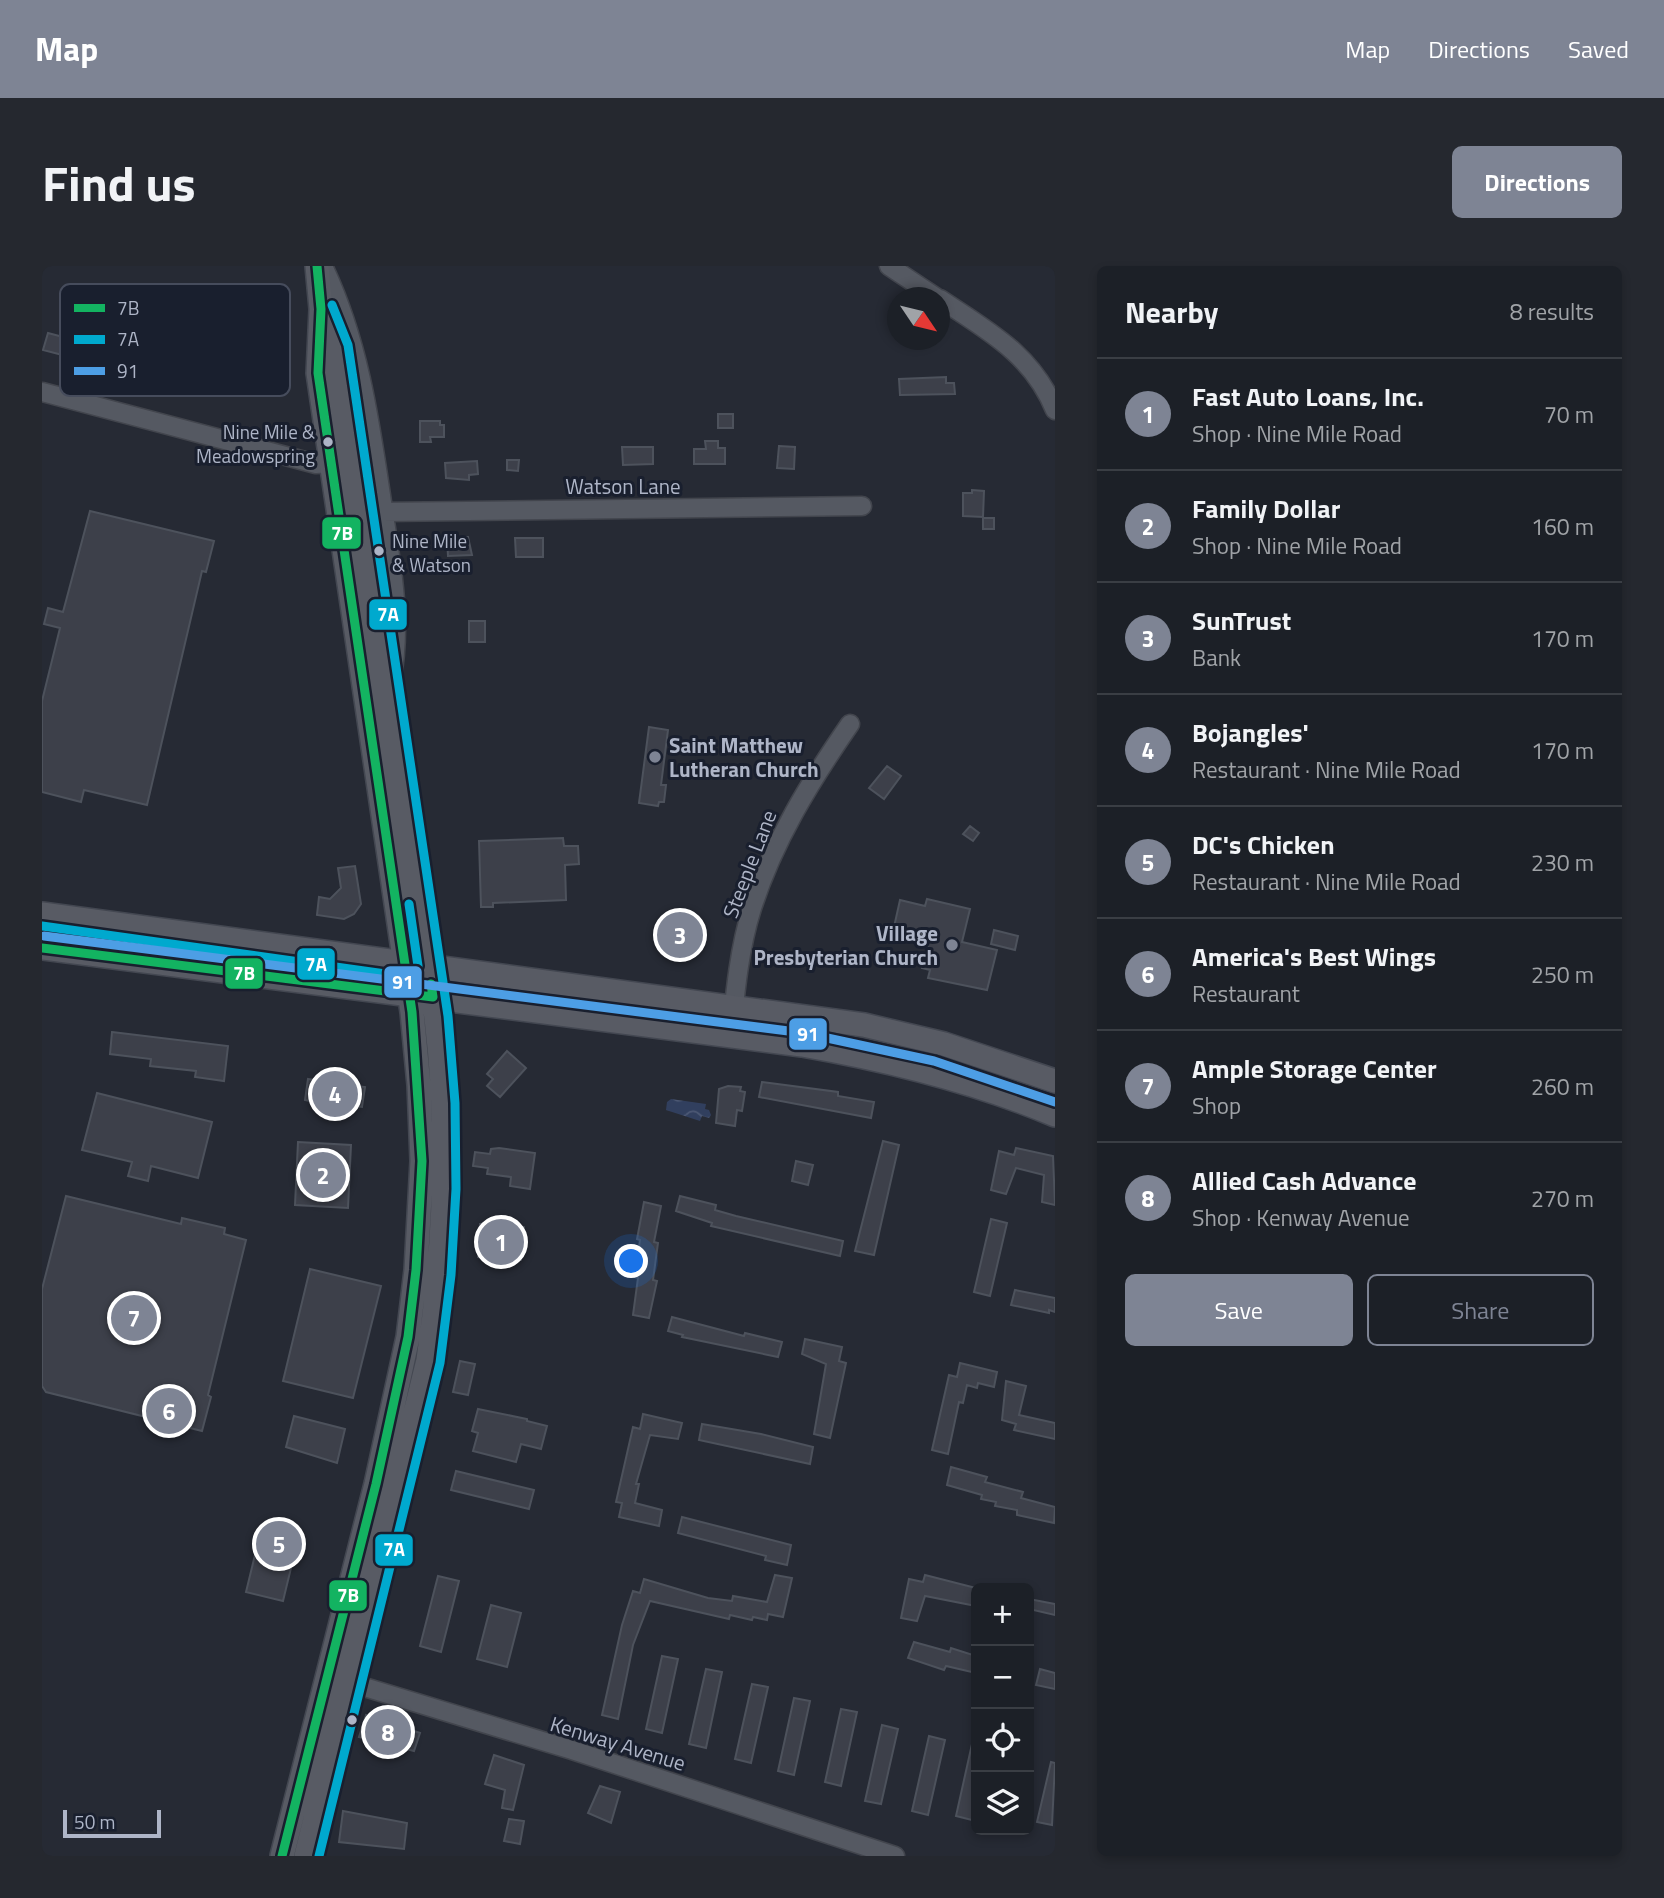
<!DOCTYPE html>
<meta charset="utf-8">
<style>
:root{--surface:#1c2027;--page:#25282f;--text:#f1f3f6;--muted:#a0a3a7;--line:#3a3e44;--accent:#7e8494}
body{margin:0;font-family:"Titillium Web",sans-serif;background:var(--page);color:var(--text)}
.controls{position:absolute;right:21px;bottom:21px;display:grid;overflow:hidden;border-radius:10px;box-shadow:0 4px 10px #0003}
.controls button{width:63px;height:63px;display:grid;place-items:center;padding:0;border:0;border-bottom:2px solid var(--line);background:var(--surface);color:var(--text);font:35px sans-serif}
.compass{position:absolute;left:845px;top:21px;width:63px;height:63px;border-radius:50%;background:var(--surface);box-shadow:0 4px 10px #0003;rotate:125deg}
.scale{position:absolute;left:21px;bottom:18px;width:98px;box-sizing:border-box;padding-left:7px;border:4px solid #aeb5c7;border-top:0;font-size:19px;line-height:24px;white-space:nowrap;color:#aeb5c7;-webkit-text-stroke:5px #191f2e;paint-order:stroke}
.you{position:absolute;left:590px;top:996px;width:24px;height:24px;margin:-18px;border:5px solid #fff;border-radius:50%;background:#1a73e8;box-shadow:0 0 0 10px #1a73e833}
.badge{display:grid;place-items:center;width:46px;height:46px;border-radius:50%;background:var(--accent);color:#fff;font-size:23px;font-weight:700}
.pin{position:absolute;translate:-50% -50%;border:4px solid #fff;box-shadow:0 2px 7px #0006}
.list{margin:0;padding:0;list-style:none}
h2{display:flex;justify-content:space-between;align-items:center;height:91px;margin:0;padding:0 28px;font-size:30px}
h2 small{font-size:23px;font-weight:400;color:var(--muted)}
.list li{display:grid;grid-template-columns:46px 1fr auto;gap:21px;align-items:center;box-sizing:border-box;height:112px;padding:0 28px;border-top:2px solid var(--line)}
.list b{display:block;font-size:26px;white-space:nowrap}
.list p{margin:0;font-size:23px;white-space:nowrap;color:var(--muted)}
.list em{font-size:23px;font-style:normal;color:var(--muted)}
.actions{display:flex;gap:14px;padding:21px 28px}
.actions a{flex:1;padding:16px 0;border:2px solid var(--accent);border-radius:10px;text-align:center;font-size:24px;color:var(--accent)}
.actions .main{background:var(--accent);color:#fff}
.icon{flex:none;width:38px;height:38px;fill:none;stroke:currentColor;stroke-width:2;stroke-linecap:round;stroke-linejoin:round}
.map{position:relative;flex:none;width:1013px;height:1590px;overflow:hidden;border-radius:10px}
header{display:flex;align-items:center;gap:42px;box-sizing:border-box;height:98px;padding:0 35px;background:var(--accent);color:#fff}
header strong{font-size:33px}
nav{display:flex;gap:38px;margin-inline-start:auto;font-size:24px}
.intro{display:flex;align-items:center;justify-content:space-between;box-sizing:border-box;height:168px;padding:0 42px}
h1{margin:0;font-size:49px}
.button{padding:18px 32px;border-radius:10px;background:var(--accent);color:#fff;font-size:24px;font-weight:700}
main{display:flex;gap:42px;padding:0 42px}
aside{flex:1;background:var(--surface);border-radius:10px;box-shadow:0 4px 10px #0003}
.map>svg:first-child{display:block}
</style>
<header>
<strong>Map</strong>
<nav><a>Map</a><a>Directions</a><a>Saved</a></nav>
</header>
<div class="intro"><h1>Find us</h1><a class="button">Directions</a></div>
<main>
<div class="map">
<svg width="1013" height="1590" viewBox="0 0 1013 1590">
<defs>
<pattern id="water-waves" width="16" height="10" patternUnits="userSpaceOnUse" patternTransform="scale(1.75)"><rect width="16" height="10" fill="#313f5e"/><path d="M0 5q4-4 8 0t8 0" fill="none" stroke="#4c5874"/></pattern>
</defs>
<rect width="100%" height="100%" fill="#262a34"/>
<path fill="url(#water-waves)" d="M629,833L664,838L663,843L667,844L669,849L667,852L660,850L658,855L624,844L625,836Z"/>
<path fill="#3d404a" stroke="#4d525c" stroke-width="2" d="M6,67L36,75L32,92L1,84Z
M904,111V117H912L913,128L858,129L857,113Z
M676,148H691V162H676Z
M378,155H398V159H402V171H388L389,176H378Z
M663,175H676V182H683V198H652V183H664Z
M737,180L753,181L752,203L735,202Z
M580,181H611V198L581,199Z
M465,194H477L476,205L465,204Z
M435,195L436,208L427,209V214L404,212L403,197Z
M930,224L942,225L941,251L921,250V227H930Z
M48,245L172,275L164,306L160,305L105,539L42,524L39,536L0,526V435L18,362L2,358L6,342L21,346Z
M941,252H952V263H941Z
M405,271H426L430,289L406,290Z
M473,272H501V291H474Z
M427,355H443V376H427Z
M607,461L626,464L619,519H624L622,536H617L616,540L597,537Z
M845,500L859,510L842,533L827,522Z
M928,560L937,567L931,575L921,568Z
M521,572L522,580H536L537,598L523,599L524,634L451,637V641H439L437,575Z
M313,600L319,638L312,648L302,653L275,649L277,631L288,633L299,622L296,602Z
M885,633L928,643L920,676L955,684L945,724L886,712L888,704L880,702L888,670L852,661L858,634L883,640Z
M615,659L663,665L661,680L624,677V674L613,673Z
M952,664L976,670L973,684L949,678Z
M70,766L186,780L182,815L153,811L154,805L108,800L109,793L68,788Z
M465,785L484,802L458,831L445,820L451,813L445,808Z
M266,813L323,821L320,841L304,839L303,843L263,834Z
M720,816L796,826V830L832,836L829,852L717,831Z
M686,820L699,821L698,825L703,826L700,845L695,844L693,860L674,857L677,823Z
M55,827L170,856L156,912L109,900L106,915L86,910L90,896L40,884Z
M841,875L857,879L832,989L813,985Z
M256,876L309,879L306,942L253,939Z
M457,882L493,887L488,923L468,920L469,911L445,908L446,902L431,900L433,886L448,888L449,883Z
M974,882L1011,890L1013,939L1000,936L1002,909L974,902L964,928L949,924L957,885L972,889Z
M754,895L771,899L766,919L750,915Z
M24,930L139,958L140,952L183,962L182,968L204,974L166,1129L169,1131L160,1165L4,1126L0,1120V1023Z
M638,930L674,939L673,944L694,950L801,975L798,990L669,960L670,957L634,945Z
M602,936L619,940L612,976L616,977L611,1014L615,1015L607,1052L591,1049L596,1012L593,1011L598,974L595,973Z
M949,953L965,957L948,1030L932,1026Z
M450,957L482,961L479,994L436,991L438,958Z
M268,1003L339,1020L311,1132L241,1115Z
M973,1024L1013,1032V1046L1007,1044V1047L969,1039Z
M630,1051L702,1070L703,1067L740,1076L736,1091L640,1071L641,1069L626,1065Z
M763,1073L800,1081L797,1095L804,1097L788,1172L772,1168L784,1098L760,1088Z
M418,1095L433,1098L426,1129L411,1126Z
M918,1097L955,1106L952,1121L936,1117L935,1122L925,1119L921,1137L917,1136L906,1188L890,1184L907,1109L915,1111Z
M964,1115L984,1120L977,1149L1013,1157V1173L972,1164L974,1158L960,1154Z
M436,1143L485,1153V1155L505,1160L499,1183L479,1178L474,1196L431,1185L436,1167L430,1165Z
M601,1148L640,1157L636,1173L608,1169L594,1218H597L593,1237L620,1244L617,1260L577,1251L580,1237L574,1236L591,1161L598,1163Z
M252,1150L303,1163L295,1197L244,1181Z
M660,1158L719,1168L771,1181L768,1198L657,1174Z
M909,1201L945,1211L943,1216L981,1226L979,1232L1013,1241L1012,1257L975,1249V1244L953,1240L954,1236L939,1233L940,1229L905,1219Z
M414,1205L492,1224L487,1243L409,1224Z
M640,1251L749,1279L745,1299L723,1294L724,1290L636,1267Z
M219,1264L256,1273L241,1335L204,1326Z
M733,1309L750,1312L741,1351L726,1348L725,1354L711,1351L710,1354L688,1349L687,1353L608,1335L591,1379L576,1453L560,1449L580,1359L591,1325L598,1327L602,1313L666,1332L690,1335L691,1330L725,1336Z
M883,1309L934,1322V1340L883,1330L875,1355L859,1352L867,1313L881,1316Z
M396,1310L417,1315L399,1386L378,1380Z
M987,1333L1013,1338V1349L987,1343Z
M449,1339L479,1347L465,1401L435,1393Z
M872,1376L908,1386L909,1382L934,1390V1407L904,1400L902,1404L866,1392Z
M620,1390L636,1393L620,1467L604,1463Z
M664,1403L680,1406L664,1482L647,1478Z
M998,1403L1013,1407V1423L994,1419Z
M710,1418L726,1421L709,1497L693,1493Z
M752,1432L768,1435L752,1509L736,1505Z
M799,1443L815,1446L799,1520L783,1516Z
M324,1449L378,1467L372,1485L317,1471Z
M840,1459L856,1463L839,1538L823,1535Z
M887,1470L903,1474L886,1549L870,1545Z
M930,1478H934V1535L930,1554L914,1550Z
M452,1489L482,1499L471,1544L460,1542L463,1524L443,1518Z
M1009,1496L1013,1497L1010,1559L995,1556Z
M558,1520L578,1526L569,1557L546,1547Z
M301,1545L365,1557L362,1583L297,1576Z
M467,1553L482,1555L478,1578L462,1575Z"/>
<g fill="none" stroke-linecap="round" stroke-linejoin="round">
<g stroke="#42454d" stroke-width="21">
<path id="minor" d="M281,0C317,75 328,155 340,236C349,296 361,356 349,416
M847,0L895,32
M898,33C946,65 990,88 1013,144
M0,126L274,198L302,196
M341,246L820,240
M689,770C693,728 697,683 710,642C732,574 768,516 808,458
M296,1413L530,1484L853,1590"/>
</g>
<g stroke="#434751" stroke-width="26">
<path id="major" d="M0,648L822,759L902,778L1013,815
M0,682L760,779C846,794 932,815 1013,849
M240,1590L334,1218L366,1071L374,1004L380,895L377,819L370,746L276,107L279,43L275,0
M264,1590L386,1094C403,979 408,867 394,752L294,81L282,49"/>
</g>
<use href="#minor" stroke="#555962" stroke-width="18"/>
<use href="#major" stroke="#585b64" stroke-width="23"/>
<g stroke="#191f2e" stroke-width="14">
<path id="bus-1" d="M0,682L391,731L389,718
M240,1590L334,1218L366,1071L374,1004L380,895L370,746L276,107L279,43L275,0"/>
</g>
<g stroke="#191f2e" stroke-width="14">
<path id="bus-2" d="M0,660L365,711L372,708L376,700L367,638
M277,1590L398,1097L409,1009L414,923L413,837L406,750L306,79L290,39"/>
</g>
<g stroke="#191f2e" stroke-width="14">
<path id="bus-3" d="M2,670L762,767L892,795L1013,836"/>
</g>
<use href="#bus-1" stroke="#13b361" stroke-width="9"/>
<use href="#bus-2" stroke="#00a9ce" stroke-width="9"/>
<use href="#bus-3" stroke="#4d9ee5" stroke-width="9"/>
</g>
<g fill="#aeb5c7" stroke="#191f2e" stroke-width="2.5">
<circle cx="286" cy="176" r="6"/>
<circle cx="337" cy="285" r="6"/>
<circle cx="310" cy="1454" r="6"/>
</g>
<g fill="#7e8494" stroke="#191f2e" stroke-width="2.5">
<circle cx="613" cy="491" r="7"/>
<circle cx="910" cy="679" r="7"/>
</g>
<g text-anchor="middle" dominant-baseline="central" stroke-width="6" stroke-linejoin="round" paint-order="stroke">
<g font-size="19" fill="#aeb5c7" stroke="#191f2e" text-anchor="end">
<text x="273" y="165">Nine Mile &amp;<tspan x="273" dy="24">Meadowspring</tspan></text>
<text x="350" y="274" text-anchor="start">Nine Mile<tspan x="350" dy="24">&amp; Watson</tspan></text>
</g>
<g font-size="21" fill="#aeb5c7" stroke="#191f2e">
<text x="581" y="220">Watson Lane</text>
<text transform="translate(707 598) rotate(-69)">Steeple Lane</text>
<text transform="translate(576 1477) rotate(17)">Kenway Avenue</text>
</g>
<g font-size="21" font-weight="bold" fill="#aeb5c7" stroke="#191f2e" text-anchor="start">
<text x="627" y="479">Saint Matthew<tspan x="627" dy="24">Lutheran Church</tspan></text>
<text x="896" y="667" text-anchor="end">Village<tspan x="896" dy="24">Presbyterian Church</tspan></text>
</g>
</g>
<rect x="18" y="18" width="230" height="112" rx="10" fill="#191f2e" stroke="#464c5c" stroke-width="2"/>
<rect x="32" y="38" width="31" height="8" fill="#13b361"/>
<rect x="32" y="69" width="31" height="9" fill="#00a9ce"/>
<rect x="32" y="101" width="31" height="8" fill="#4d9ee5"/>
<g font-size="19" fill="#aeb5c7">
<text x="75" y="49">7B</text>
<text x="75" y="80">7A</text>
<text x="75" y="112">91</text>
</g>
<g stroke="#191f2e" stroke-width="2.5">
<rect x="279" y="250" width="41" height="34" rx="7" fill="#13b361"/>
<rect x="326" y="332" width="40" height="33" rx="7" fill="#00a9ce"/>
<rect x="254" y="681" width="40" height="34" rx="7" fill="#00a9ce"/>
<rect x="182" y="691" width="40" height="33" rx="7" fill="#13b361"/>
<rect x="341" y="699" width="40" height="34" rx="7" fill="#4d9ee5"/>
<rect x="746" y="751" width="40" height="34" rx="7" fill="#4d9ee5"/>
<rect x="332" y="1267" width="40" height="34" rx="7" fill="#00a9ce"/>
<rect x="286" y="1313" width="40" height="33" rx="7" fill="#13b361"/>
</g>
<g font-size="19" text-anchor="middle" font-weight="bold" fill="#fff">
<text x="300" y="274">7B</text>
<text x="346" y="355">7A</text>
<text x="274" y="705">7A</text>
<text x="202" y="714">7B</text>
<text x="361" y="723">91</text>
<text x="766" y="775">91</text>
<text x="352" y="1290">7A</text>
<text x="306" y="1336">7B</text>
</g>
</svg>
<div class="controls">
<button>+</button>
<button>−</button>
<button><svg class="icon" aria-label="locate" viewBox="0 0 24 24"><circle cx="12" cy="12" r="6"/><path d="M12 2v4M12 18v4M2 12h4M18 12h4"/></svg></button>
<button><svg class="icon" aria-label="layers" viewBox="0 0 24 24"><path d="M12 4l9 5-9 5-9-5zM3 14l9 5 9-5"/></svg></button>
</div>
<svg class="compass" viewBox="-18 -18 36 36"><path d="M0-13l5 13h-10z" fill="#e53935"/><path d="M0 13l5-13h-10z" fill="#a0a3a7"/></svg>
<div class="scale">50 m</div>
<div class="you"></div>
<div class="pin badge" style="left:459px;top:976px">1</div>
<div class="pin badge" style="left:281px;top:909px">2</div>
<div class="pin badge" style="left:638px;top:669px">3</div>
<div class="pin badge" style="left:293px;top:828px">4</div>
<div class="pin badge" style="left:237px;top:1278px">5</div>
<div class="pin badge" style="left:127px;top:1145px">6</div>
<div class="pin badge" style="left:92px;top:1052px">7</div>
<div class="pin badge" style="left:346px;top:1466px">8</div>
</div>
<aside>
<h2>Nearby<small>8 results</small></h2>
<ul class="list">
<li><span class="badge">1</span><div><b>Fast Auto Loans, Inc.</b><p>Shop · Nine Mile Road</p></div><em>70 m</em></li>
<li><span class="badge">2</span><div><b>Family Dollar</b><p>Shop · Nine Mile Road</p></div><em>160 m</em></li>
<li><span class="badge">3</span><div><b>SunTrust</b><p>Bank</p></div><em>170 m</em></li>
<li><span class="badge">4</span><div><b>Bojangles'</b><p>Restaurant · Nine Mile Road</p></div><em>170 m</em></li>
<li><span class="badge">5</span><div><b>DC's Chicken</b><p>Restaurant · Nine Mile Road</p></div><em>230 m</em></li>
<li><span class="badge">6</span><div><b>America's Best Wings</b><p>Restaurant</p></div><em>250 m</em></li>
<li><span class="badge">7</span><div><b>Ample Storage Center</b><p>Shop</p></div><em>260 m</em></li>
<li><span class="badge">8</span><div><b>Allied Cash Advance</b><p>Shop · Kenway Avenue</p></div><em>270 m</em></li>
</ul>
<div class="actions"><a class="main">Save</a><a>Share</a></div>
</aside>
</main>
